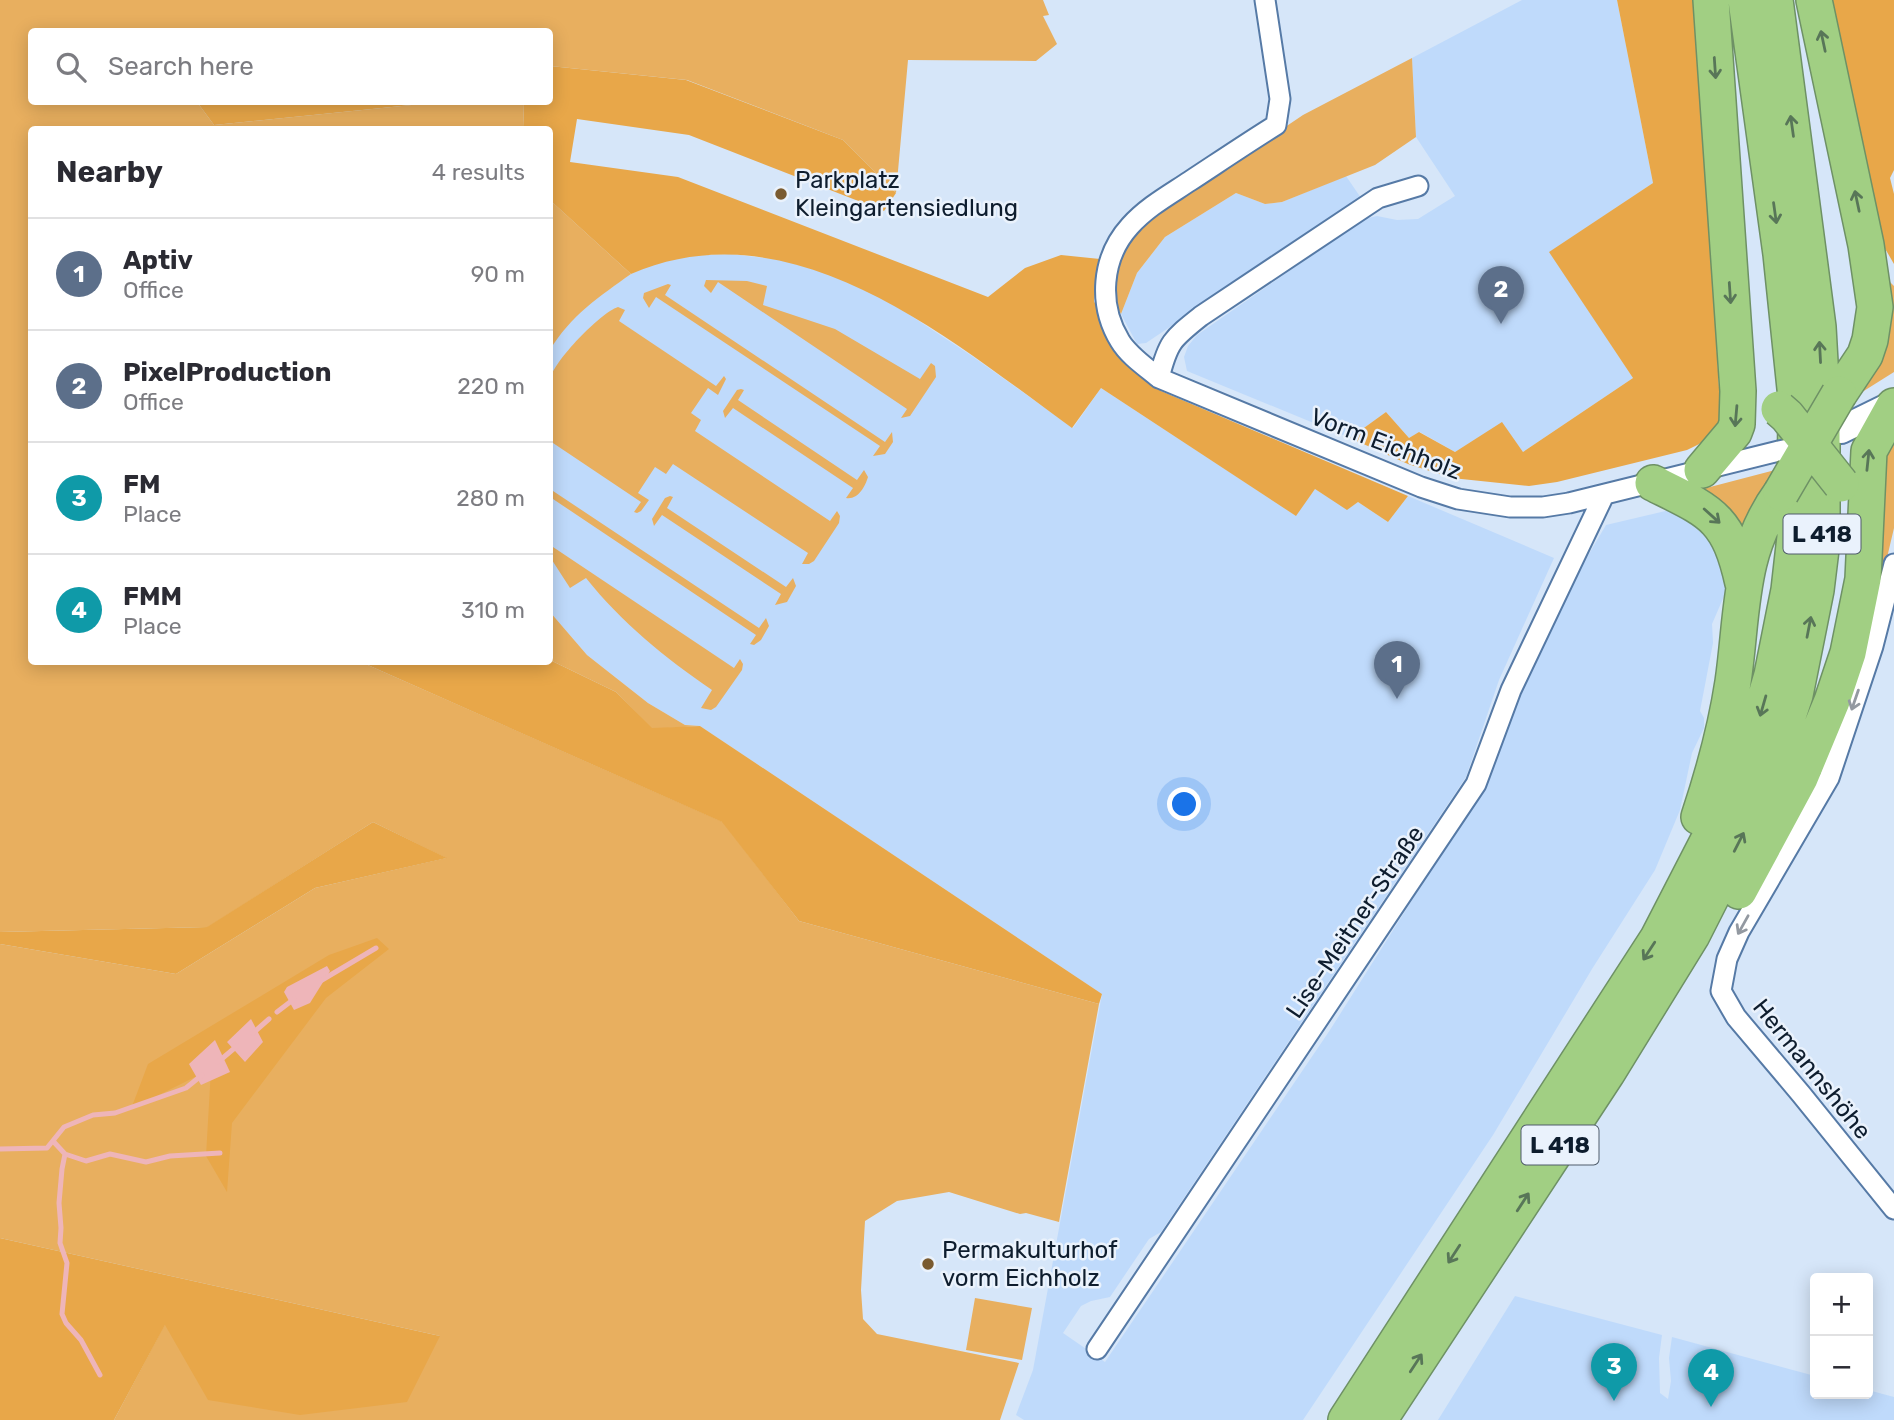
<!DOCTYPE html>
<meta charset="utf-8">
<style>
:root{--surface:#fff;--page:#f2f2f3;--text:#2b2b33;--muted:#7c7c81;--line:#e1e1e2;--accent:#7a5b30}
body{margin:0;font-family:Rubik,sans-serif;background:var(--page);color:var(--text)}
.controls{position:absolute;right:21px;bottom:21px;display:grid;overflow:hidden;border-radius:7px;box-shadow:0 4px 18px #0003}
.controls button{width:63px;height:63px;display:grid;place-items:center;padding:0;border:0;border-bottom:2px solid var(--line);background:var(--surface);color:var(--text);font:35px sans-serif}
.you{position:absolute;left:1185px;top:805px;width:24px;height:24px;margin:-18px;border:5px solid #fff;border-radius:50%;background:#1a73e8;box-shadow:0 0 0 10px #1a73e833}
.badge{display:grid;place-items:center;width:46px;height:46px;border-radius:50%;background:var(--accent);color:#fff;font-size:23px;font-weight:700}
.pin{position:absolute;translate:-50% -58px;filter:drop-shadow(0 2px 4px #0008)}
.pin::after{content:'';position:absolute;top:37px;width:24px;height:21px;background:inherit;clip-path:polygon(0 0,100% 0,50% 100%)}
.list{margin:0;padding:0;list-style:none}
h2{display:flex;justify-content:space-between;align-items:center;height:91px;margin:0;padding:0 28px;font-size:30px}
h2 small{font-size:23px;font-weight:400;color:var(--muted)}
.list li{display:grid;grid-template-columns:46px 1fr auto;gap:21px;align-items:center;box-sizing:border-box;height:112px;padding:0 28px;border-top:2px solid var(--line)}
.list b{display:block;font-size:26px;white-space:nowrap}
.list p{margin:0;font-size:23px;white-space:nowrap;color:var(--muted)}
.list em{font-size:23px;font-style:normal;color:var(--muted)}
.icon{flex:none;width:38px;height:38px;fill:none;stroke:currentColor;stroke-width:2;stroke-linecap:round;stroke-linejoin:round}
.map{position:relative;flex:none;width:1894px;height:1420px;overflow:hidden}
.search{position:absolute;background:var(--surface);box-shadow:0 4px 18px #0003;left:28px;top:28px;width:525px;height:77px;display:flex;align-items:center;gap:18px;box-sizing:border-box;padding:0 24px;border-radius:7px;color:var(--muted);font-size:26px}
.panel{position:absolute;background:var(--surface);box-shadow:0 4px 18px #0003;left:28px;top:126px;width:525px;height:539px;border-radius:7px}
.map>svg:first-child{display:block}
</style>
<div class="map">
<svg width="1894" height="1420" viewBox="0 0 1894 1420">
<rect width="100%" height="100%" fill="#d6e6f9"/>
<path fill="#bfdafb" d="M1522,0H1617L1653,183L1550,252L1633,378L1523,452L1502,423L1455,452L1420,432L1409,438L1386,412L1350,438L1187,371L1184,357L1188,346L1197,335L1364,219L1377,216L1397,220L1418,219L1455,196L1416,137L1412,58Z
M1346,176L1361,198L1146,343L1137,344L1121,314L1137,273L1165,237L1236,193L1265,204L1282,202Z
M730,254L782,260L829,274L887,300L972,356L1073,428L1101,388L1295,515L1315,489L1347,509L1358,502L1388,522L1408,496L1554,558L1499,680L1466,777L1161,1232L1149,1239L1110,1297L1091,1301L1081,1306L1063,1333L1105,1362L1330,1030L1469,810L1511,707L1563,598L1606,525L1674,509L1690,517L1721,549L1728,587L1712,624L1713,643L1700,711L1704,718V728L1692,753L1680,810L1655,870L1592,969L1493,1135L1303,1420H1024L1016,1415L1033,1370L1102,994L700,726L685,725L648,703L587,655L550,612V350L558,335L585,306L631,274L657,262L686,256Z
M1515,1296L1662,1335L1659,1358L1660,1393L1668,1399L1671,1381L1669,1358L1672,1337L1815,1376V1394H1868V1390L1894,1397V1420H1438Z"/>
<path fill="#e8af5f" d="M0,0H1043L1049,15L1043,16L1057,44L1036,61L908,60L896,193L843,140L687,80L550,66V32H32V102H197L214,125L441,102H524L523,129L32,130V662H361L723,822L799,921L1099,1004L1059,1222L1026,1213L1020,1214L949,1192L897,1201L865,1221L861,1290L863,1319L877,1334L1019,1363L1000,1420H114L165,1324L440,1336L0,1238V944L176,974L315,888L446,858L373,822L208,927L0,932Z
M1412,58L1416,137L1375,165L1282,202L1265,204L1236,193L1165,237L1137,273L1121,314L1116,305L1113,290L1117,270L1130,238L1152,217L1303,115Z
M551,201L631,274C600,296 570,316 550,350Z
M1885,277L1894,286V372L1859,394Z
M706,280L747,281L767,286L763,305L835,329L920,379L931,363L935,366L936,377L910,416L901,418L907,409L718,282L711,293L704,286Z
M668,284L671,285L665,295L885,442L892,432L893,442L885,454L873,456L880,446L656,297L649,308L643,298L644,293Z
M618,307L625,310L619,321L716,386L724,376L726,379L718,395L708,388L691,413L701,420L695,431L830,521L837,511L840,516L839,523L814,561L809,564H802L808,553L673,464L666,474L655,467L638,493L649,500L641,511L637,513L634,512L641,502L550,441C549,426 546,393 550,379C554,361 600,313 618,307Z
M741,389L744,390L738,400L857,480L864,470L868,477C865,487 858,500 846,498L853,488L733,408L725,418L723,411L737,390Z
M1894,429V528L1874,613L1875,484Z
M1779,469L1742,548L1691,492Z
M550,489L759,628L766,618L769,626L761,640L754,645L750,644L756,635L550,497Z
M670,496L673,497L667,508L786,587L793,578L796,586L787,602L775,605L781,594L662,515L654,526L652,519L665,498Z
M550,545L734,668L740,659L743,664L742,670L716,707L711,710L701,708L712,690C664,657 622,623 586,578L570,588L550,557Z
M550,612L587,655L648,703L685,725L700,726L652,729L616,692L550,660Z
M975,1298L1032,1308L1022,1360L966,1350Z"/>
<path fill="#e8a749" d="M1617,0H1696L1721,421C1712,436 1703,443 1687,450L1557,482L1529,486L1452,478L1408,464L1350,438L1386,412L1409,438L1419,432L1455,452L1502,422L1523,452L1633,378L1549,252L1653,183Z
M1830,0H1894V170L1890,178L1894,194V264L1883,245Z
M550,66L686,80L843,140L896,193L884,211L689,135L577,119L570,162L678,177L988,297L1025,268L1061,255L1100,259L1094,301L1115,353L1161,391L1408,496L1388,522L1358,502L1347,510L1315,489L1296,516L1101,388L1072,428C949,339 793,204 631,274L552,202L550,250V130H523L524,102H550Z
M197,102H441L214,125Z
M550,660L616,692L652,728L700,726L1102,994L1099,1004L799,921L722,822L361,662Z
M373,822L447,858L315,888L176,974L0,944V932L207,927Z
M377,938L389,949L326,998L232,1123L227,1192L206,1156L211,1069L131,1109L148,1064L329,955Z
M0,1238L440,1336L407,1402L300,1415L208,1400L165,1325L114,1420H0Z"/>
<path fill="#eeb5b9" d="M327,966L330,971L310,1003L294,1010L284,992L287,987Z
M251,1019L263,1042L245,1062L227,1042Z
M215,1040L230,1072L201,1085L189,1064Z"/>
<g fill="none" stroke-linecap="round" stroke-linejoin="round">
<path stroke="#eeb5b9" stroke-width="5" d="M322,980L376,948
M277,1012L294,999
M253,1033L269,1019
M218,1062L237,1046
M53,1141L65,1154L86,1161L110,1154L146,1162L170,1156L220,1153
M0,1149L47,1148L64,1127L93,1115L115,1113L186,1088L202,1075
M65,1154L62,1169L59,1203L61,1228L60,1243L67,1263L62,1314L66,1323L81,1340L100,1375"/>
<g stroke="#567aa6" stroke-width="23">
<path id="street" d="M1265,0L1280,99L1276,125C1247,143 1219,162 1190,181C1169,195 1147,207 1130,226C1101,258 1098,305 1120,341C1129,356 1146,367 1159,378L1421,487L1458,499L1510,507H1543L1569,503L1779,451
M1159,378C1168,342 1172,339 1201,316L1378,198L1418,186
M1894,564L1873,646L1829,778L1739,932L1727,959L1721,991L1736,1017L1801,1094L1894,1209
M1097,1349L1476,784L1511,690L1604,495"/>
</g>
<g stroke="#567aa6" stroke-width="30">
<path id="secondary" d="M1841,430L1894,404"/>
</g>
<g stroke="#6e9165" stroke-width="38">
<path id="highway" d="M1814,0L1866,245L1875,307L1870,340L1865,355L1839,394
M1702,470L1734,432L1737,424L1738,391L1711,0
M1653,483C1711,512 1728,516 1743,583
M1699,817C1714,772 1726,728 1733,682C1743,613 1738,552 1781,493
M1739,891L1800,778L1832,701L1848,653L1863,579L1869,451L1894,406
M1346,1420L1658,938L1725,808L1759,719L1772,675L1789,590L1795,537L1796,398L1781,254L1746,0
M1379,1420L1607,1073L1692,935L1760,801L1795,695L1816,590L1822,541V397L1818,327L1775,0"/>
</g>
<use href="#street" stroke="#fff" stroke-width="19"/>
<use href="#secondary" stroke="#fff" stroke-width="26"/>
<use href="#highway" stroke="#a1cf83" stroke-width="35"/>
<g stroke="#567aa6" stroke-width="23" stroke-linecap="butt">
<path id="street-bridge" d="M1779,451L1808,445"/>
</g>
<g stroke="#6e9165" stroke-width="38" stroke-linecap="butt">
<path id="highway-bridge" d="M1779,409L1787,416L1841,484
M1781,493L1839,394"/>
</g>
<use href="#street-bridge" stroke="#fff" stroke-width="19"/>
<use href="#highway-bridge" stroke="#a1cf83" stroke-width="35"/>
</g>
<defs><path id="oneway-shaft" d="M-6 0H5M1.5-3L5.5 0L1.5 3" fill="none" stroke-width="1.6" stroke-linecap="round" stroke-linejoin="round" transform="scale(1.75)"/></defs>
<g stroke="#587658">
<use href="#oneway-shaft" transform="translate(1823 41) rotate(-102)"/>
<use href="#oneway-shaft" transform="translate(1715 68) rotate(86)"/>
<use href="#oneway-shaft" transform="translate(1792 126) rotate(-98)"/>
<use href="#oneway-shaft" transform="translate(1857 201) rotate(-102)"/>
<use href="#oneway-shaft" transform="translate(1775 213) rotate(82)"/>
<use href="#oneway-shaft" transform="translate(1730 293) rotate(86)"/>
<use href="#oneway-shaft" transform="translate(1820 352) rotate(-93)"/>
<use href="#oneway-shaft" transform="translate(1736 416) rotate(95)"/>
<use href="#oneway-shaft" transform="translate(1868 460) rotate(-84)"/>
<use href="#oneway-shaft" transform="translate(1712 516) rotate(42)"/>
<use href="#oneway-shaft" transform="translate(1809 627) rotate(-79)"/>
<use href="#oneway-shaft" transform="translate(1763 706) rotate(106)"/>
<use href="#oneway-shaft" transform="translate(1739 842) rotate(-63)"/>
<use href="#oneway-shaft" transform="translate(1649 951) rotate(123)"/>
<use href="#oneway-shaft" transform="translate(1523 1202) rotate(-57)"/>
<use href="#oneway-shaft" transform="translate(1454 1254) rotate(123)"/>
<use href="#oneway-shaft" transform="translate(1416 1363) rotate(-57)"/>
</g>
<g stroke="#9399a1">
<use href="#oneway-shaft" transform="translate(1855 700) rotate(109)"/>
<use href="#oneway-shaft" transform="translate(1743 925) rotate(119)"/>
</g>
<g fill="#7a5b30" stroke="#eaf2fc" stroke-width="2.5">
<circle cx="781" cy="194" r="7"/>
<circle cx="928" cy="1264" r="7"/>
</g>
<g text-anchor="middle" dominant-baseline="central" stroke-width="5" stroke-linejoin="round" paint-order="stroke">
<g fill="#eaf2fc" stroke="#505d6c" stroke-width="2">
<rect x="1783.5" y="514.5" width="77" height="39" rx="5"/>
<rect x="1521.5" y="1125.5" width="77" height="39" rx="5"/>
</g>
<g font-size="23" font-weight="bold" fill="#0e1d2e">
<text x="1822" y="534">L 418</text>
<text x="1560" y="1145">L 418</text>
</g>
<g font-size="24" fill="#0e1d2e" stroke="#eaf2fc" text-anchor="start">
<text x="795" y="180">Parkplatz<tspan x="795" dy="28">Kleingartensiedlung</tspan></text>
<text x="942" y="1250">Permakulturhof<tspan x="942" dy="28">vorm Eichholz</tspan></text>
</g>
<g font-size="24" fill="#0e1d2e" stroke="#eaf2fc">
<text transform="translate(1386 444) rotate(21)">Vorm Eichholz</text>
<text transform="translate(1355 922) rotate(-56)">Lise-Meitner-Straße</text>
<text transform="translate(1812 1069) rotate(51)">Hermannshöhe</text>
</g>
</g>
</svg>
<div class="controls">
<button>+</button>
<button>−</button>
</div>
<div class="you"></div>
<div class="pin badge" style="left:1397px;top:699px;background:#5c6f8a">1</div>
<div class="pin badge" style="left:1501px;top:324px;background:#5c6f8a">2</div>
<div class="pin badge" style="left:1614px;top:1401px;background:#0f9aa8">3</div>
<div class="pin badge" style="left:1711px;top:1407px;background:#0f9aa8">4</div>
<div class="search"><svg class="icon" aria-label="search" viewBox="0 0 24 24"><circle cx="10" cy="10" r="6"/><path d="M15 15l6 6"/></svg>Search here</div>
<section class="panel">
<h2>Nearby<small>4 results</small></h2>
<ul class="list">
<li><span class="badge" style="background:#5c6f8a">1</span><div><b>Aptiv</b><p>Office</p></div><em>90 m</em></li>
<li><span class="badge" style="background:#5c6f8a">2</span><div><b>PixelProduction</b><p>Office</p></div><em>220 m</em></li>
<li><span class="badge" style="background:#0f9aa8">3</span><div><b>FM</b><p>Place</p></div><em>280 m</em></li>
<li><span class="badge" style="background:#0f9aa8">4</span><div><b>FMM</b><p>Place</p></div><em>310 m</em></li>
</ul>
</section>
</div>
